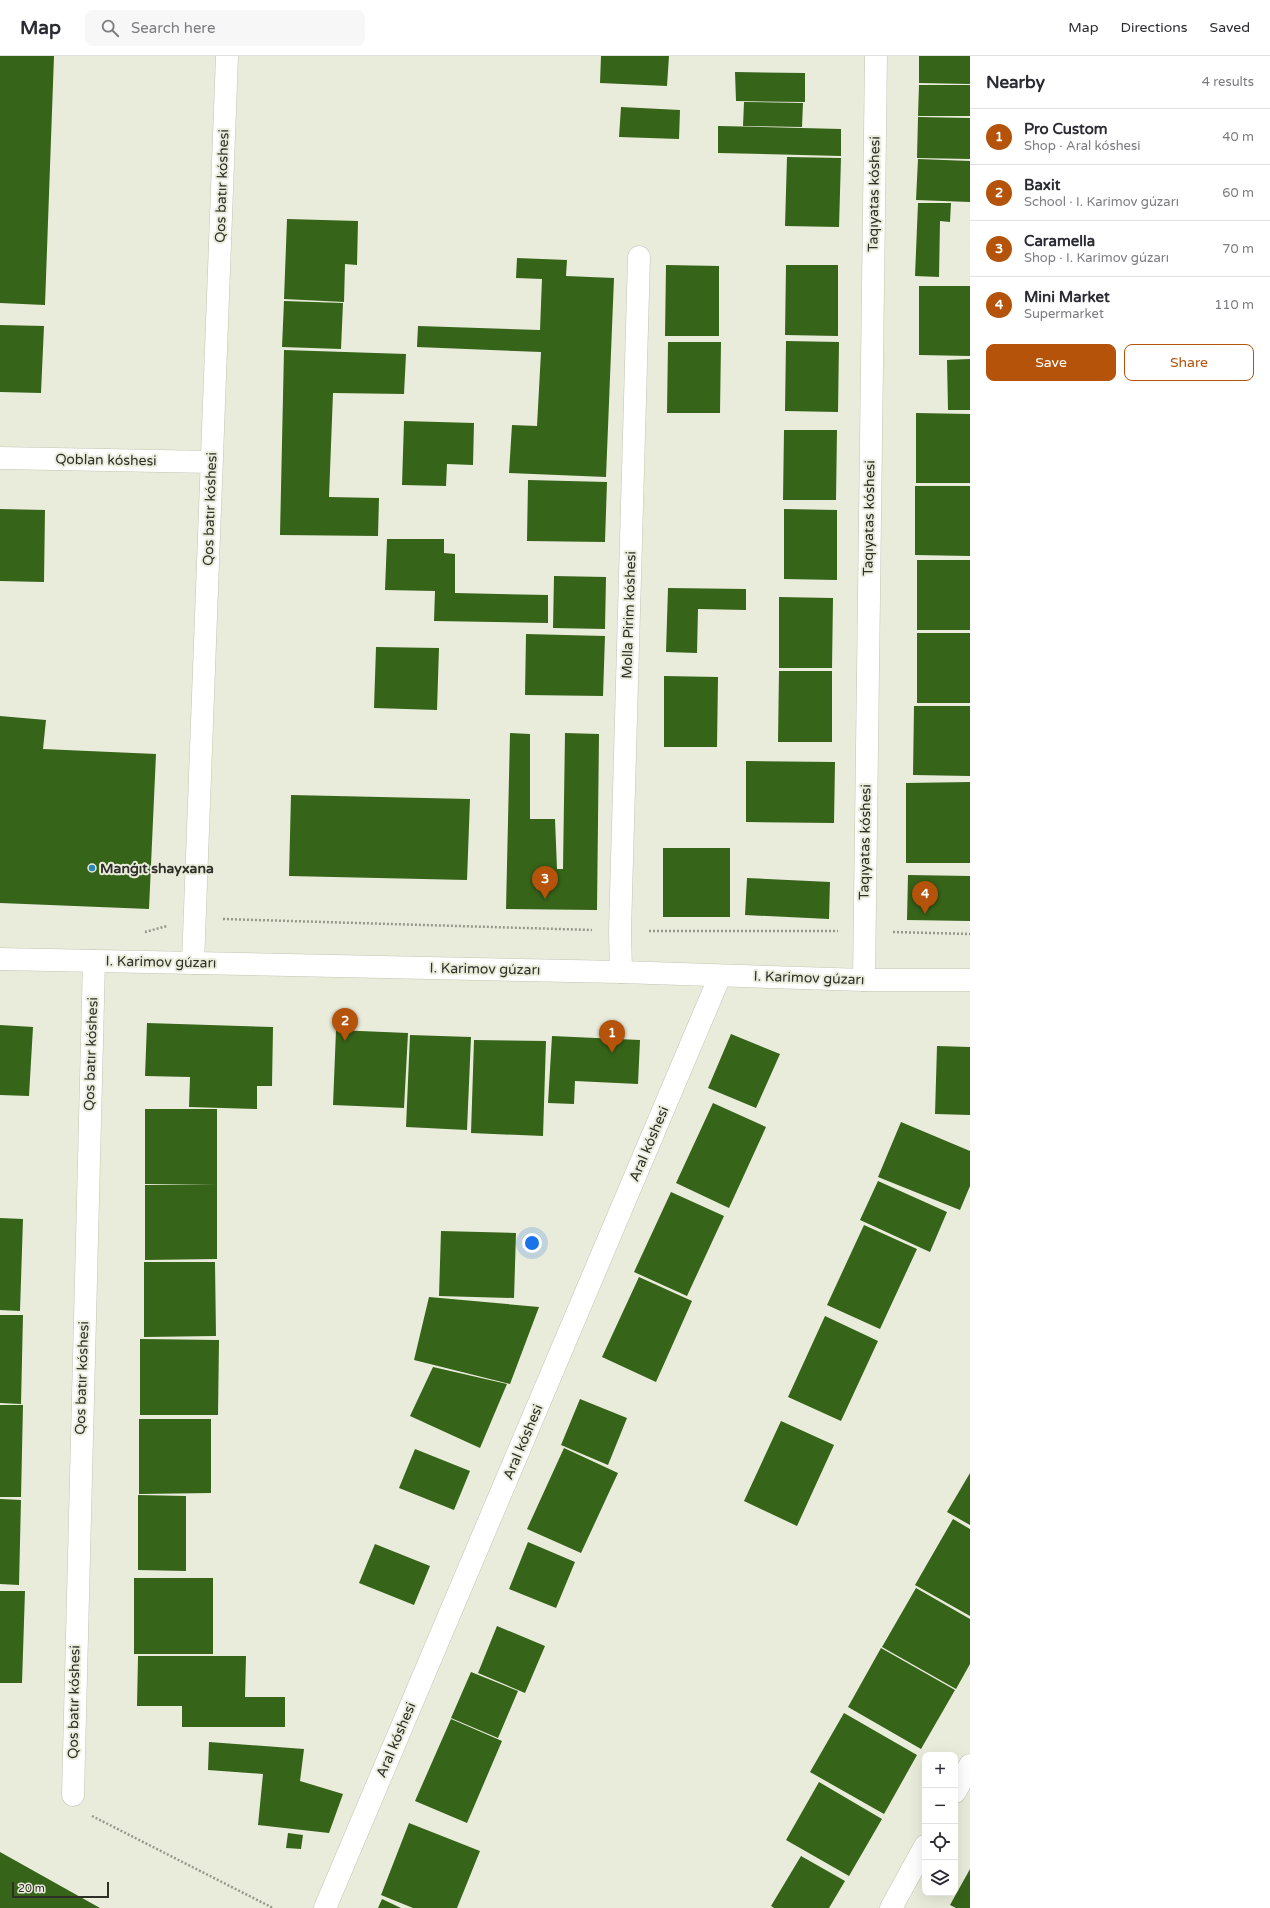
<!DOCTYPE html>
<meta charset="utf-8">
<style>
:root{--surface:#fff;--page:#f7f7f7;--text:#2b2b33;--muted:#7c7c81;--line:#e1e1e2;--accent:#b45309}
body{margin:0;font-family:"Varela Round",sans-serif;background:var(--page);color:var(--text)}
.controls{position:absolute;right:12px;bottom:12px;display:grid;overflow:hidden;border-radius:8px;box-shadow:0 4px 16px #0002}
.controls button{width:36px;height:36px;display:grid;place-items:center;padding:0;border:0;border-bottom:1px solid var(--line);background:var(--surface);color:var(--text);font:20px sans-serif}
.scale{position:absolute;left:12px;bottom:10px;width:97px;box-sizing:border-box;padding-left:4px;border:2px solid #2f2f29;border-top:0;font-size:11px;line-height:14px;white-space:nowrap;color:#2f2f29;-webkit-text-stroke:3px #eaecdb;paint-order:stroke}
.you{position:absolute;left:532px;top:1187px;width:14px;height:14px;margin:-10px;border:3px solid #fff;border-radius:50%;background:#1a73e8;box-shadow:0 0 0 6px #1a73e833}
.badge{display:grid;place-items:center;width:26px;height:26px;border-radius:50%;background:var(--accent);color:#fff;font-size:13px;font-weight:700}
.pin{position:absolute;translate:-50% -33px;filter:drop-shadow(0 1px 2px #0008)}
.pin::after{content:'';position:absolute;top:21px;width:14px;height:12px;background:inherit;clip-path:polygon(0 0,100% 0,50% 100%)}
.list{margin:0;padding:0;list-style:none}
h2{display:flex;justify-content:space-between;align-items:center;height:52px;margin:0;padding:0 16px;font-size:17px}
h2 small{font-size:13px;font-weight:400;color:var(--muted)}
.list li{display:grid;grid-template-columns:26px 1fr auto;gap:12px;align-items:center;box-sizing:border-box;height:56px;padding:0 16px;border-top:1px solid var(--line)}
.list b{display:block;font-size:15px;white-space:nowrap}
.list p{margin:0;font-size:13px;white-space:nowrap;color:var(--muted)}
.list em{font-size:13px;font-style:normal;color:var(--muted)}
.actions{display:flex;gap:8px;padding:12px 16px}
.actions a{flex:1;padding:9px 0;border:1px solid var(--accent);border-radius:8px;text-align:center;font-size:14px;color:var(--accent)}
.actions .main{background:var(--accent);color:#fff}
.icon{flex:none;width:22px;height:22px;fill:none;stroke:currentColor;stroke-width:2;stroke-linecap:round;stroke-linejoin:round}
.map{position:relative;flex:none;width:970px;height:1852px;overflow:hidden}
header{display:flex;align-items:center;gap:24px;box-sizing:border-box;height:56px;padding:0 20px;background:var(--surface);border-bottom:1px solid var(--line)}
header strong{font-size:19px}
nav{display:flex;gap:22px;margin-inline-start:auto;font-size:14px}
.search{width:280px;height:36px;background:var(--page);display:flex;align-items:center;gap:10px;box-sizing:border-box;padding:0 14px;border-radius:8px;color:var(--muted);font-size:15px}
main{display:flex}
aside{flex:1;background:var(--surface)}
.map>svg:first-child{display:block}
</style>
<header>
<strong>Map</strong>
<div class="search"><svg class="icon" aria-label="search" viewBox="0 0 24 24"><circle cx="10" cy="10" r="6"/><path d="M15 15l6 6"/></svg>Search here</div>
<nav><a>Map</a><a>Directions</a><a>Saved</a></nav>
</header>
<main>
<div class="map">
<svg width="970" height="1852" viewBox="0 0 970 1852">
<rect width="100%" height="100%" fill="#eaecdb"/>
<path fill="#366419" d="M0,0H54L45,249L0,247Z
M601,0H669L667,30L600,27Z
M919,0H970V28L919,27Z
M735,16L805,17V46L736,45Z
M919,29H970V60H918Z
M744,46L803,47L802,71L743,70Z
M621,51L680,54L679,83L619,81Z
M918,61L970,62V103L917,102Z
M718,70L841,73V100L718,97Z
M787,101L841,102L839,171L785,170Z
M918,103L970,105V146L916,144Z
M918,147H951L950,166L940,165L939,221L915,220Z
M287,163L358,165L357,209L345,208L344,246L284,243Z
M517,202L567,204L566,220L614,222L606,421L509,417L512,369L537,370L541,296L417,291L418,270L540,274L542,223L516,222Z
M666,209L719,210V280H665Z
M786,209H838V280L785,279Z
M919,230H970V300L919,299Z
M284,245L343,247L341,293L282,291Z
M0,269L44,270L41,337L0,336Z
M786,285L839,286L838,356L785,355Z
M668,286H721L720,357H667Z
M284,294L406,298L404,338L333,337L329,441L379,442L378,480L280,479Z
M970,303V354H948L947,304Z
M916,357L970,358V427H916Z
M404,365L474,367L473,409L447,408L446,430L402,429Z
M784,374H837L836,444H783Z
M528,424L607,426L605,486L527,485Z
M915,430H970V500L915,499Z
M0,453L45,454L44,526L0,525Z
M784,453L837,454V524L784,523Z
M387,483H444V497L455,498V537L548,539V567L434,565L435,535L385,534Z
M917,504H970V574H917Z
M554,520L606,521L605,573L553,572Z
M668,532L746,533V554L698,553L697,597L666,596Z
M779,541L833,542L832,612H779Z
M917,577H970V647H917Z
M526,578L605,580L603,640L525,639Z
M376,591L439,592L437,654L374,652Z
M779,615H832V686H778Z
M664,620L718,621L717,691H664Z
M914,650H970V720L913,719Z
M0,660L46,664L43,693L156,698L149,853L0,847Z
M510,677L530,678V763H555L557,813H563L565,677L599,678L597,854L506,853Z
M746,705L835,706L834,767L746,766Z
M970,726V807H906V727Z
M291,739L470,743L467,824L289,820Z
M663,792H730V861H663Z
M908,819L970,820V865L907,864Z
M747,822L830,826L829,863L745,859Z
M147,967L273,971L272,1030H257V1053L189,1051L190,1021L145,1020Z
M0,969L33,971L29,1040L0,1039Z
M336,974L408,977L404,1052L333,1049Z
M731,978L780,998L756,1052L708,1032Z
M410,979L471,981L467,1074L406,1071Z
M552,980L640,984L638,1028L575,1025L574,1048L548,1047Z
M474,984L546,985L543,1080L471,1077Z
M937,990L970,991V1059L935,1058Z
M713,1047L766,1071L729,1152L676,1127Z
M145,1053H217V1128H145Z
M901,1066L970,1095V1130L960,1154L878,1121Z
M878,1125L947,1156L930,1196L860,1164Z
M217,1128V1203L145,1204V1129Z
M671,1136L724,1160L687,1240L634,1216Z
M0,1162L23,1163L20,1255L0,1254Z
M864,1169L917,1193L880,1273L827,1249Z
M441,1175L516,1177L514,1242L439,1240Z
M144,1206H215L216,1280L144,1281Z
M639,1221L692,1245L656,1326L602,1301Z
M429,1241L539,1251L510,1328L414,1304Z
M0,1259H23L21,1348L0,1347Z
M825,1260L878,1285L841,1365L788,1341Z
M140,1283L219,1284L218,1359H140Z
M433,1311L507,1328L480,1392L410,1360Z
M580,1343L627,1362L608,1409L561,1389Z
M0,1349H23L21,1441H0Z
M139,1363H211V1437L139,1438Z
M781,1365L834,1389L797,1470L744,1445Z
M564,1392L618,1417L581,1497L527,1473Z
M415,1393L470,1415L454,1454L399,1432Z
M970,1417V1469L947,1456Z
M138,1439L186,1440V1515L138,1514Z
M0,1443L21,1444L19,1529L0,1528Z
M953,1463L970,1473V1560L915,1529Z
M528,1486L575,1506L556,1552L509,1533Z
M375,1488L430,1510L414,1549L359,1527Z
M134,1522H213V1598H134Z
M916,1532L970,1563V1608L956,1633L882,1591Z
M0,1535H25L22,1627H0Z
M497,1570L545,1590L525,1637L478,1617Z
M881,1592L955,1634L921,1693L848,1651Z
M138,1600H246L245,1641H285V1671H182V1650H137Z
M471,1616L518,1635L498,1682L451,1662Z
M844,1657L917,1699L884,1758L810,1716Z
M451,1663L502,1685L467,1767L415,1745Z
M209,1686L304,1693L300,1725L343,1738L329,1777L258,1769L263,1718L208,1714Z
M819,1726L882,1763L849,1820L786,1784Z
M409,1767L480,1795L457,1852H413L381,1839Z
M288,1777L303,1779L301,1793L286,1792Z
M0,1796L100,1852H0Z
M801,1800L845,1825L829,1852H774L771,1850Z
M970,1813V1852H956L950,1849Z
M382,1843L401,1852H378Z"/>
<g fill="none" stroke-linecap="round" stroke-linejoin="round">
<g stroke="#c3c4b3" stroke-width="23">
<path id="street" d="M0,402L212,406
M193,907L227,0
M621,916L620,875L639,201
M864,924L876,0
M955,1736L970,1709
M73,1739L94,905
M325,1852L720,920
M891,1852L925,1790"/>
</g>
<g stroke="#c3c4b3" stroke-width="23">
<path id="secondary" d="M0,903L621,916L864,924H970"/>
</g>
<path stroke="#97988c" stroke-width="2.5" stroke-dasharray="2 2" stroke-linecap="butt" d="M223,863L592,874
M649,875H838
M145,876L167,870
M893,876L970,878
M92,1760L273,1852"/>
<use href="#street" stroke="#fff" stroke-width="22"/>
<use href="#secondary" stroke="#fff" stroke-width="22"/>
</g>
<circle fill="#2a87b3" stroke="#eaecdb" stroke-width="1.5" cx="92" cy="812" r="4"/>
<g text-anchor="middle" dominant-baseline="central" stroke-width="4" stroke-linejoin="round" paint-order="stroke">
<g font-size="14" fill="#2f2f29" stroke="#eaecdb">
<text transform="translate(222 130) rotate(-88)">Qos batır kóshesi</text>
<text transform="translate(874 138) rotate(-89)">Taqıyatas kóshesi</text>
<text transform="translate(106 404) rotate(1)">Qoblan kóshesi</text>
<text transform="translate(210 453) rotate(-88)">Qos batır kóshesi</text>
<text transform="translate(869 462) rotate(-89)">Taqıyatas kóshesi</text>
<text transform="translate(629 559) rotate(-88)">Molla Pirim kóshesi</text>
<text transform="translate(865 786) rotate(-89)">Taqıyatas kóshesi</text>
<text transform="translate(161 906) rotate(1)">I. Karimov gúzarı</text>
<text transform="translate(485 913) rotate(1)">I. Karimov gúzarı</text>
<text transform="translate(809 922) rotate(2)">I. Karimov gúzarı</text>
<text transform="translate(91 998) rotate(-88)">Qos batır kóshesi</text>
<text transform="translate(649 1088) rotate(-67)">Aral kóshesi</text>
<text transform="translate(82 1322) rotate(-88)">Qos batır kóshesi</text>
<text transform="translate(523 1386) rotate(-67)">Aral kóshesi</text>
<text transform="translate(74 1646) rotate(-89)">Qos batır kóshesi</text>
<text transform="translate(396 1684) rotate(-67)">Aral kóshesi</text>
</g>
<g font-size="14" font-weight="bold" fill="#2f2f29" stroke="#eaecdb" text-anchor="start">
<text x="100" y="812">Manǵıt shayxana</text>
</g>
</g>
</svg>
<div class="controls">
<button>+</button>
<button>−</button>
<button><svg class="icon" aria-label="locate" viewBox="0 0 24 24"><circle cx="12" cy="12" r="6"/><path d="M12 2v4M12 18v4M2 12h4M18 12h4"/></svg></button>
<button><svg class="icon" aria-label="layers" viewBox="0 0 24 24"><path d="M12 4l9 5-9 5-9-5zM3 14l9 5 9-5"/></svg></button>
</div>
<div class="scale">20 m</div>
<div class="you"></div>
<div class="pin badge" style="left:612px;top:997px">1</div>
<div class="pin badge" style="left:345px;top:985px">2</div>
<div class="pin badge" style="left:545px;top:843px">3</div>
<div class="pin badge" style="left:925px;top:858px">4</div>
</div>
<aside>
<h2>Nearby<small>4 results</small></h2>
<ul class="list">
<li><span class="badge">1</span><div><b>Pro Custom</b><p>Shop · Aral kóshesi</p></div><em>40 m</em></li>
<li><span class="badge">2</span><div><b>Baxit</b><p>School · I. Karimov gúzarı</p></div><em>60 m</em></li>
<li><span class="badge">3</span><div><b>Caramella</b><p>Shop · I. Karimov gúzarı</p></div><em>70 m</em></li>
<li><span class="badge">4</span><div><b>Mini Market</b><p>Supermarket</p></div><em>110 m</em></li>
</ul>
<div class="actions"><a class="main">Save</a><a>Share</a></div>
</aside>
</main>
